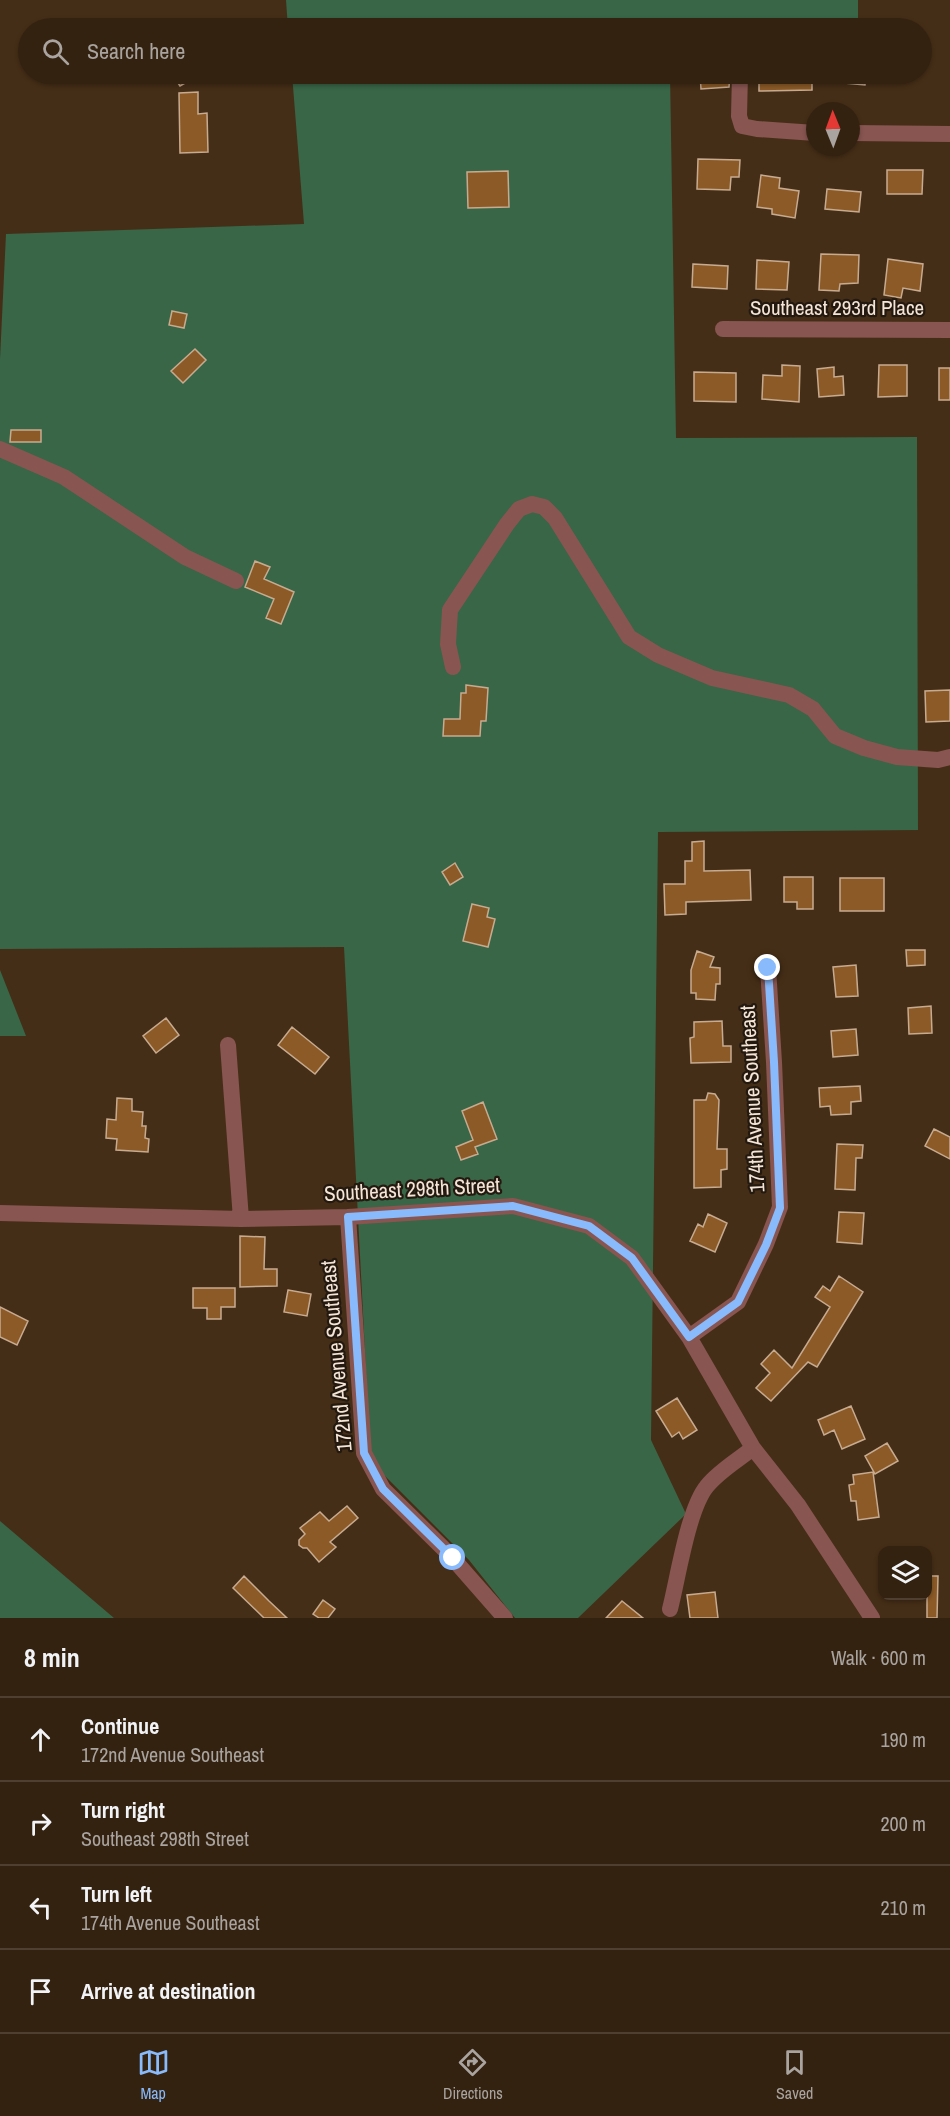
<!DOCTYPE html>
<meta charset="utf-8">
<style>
:root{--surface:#342211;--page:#3f2f1f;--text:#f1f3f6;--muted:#a9a49f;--line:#4e3f31;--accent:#88bafc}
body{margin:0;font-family:"Archivo Narrow",sans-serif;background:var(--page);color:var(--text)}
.controls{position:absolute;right:18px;bottom:18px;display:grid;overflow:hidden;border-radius:12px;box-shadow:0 2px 4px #0004}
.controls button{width:54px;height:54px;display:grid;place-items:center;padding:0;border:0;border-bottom:2px solid var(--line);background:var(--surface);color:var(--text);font:30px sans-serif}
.compass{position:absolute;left:806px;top:102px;width:54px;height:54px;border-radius:50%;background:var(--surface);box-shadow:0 2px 4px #0004;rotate:359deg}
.stop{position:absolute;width:18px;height:18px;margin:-14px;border:4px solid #88bafc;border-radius:50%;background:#fff}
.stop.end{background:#88bafc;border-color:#fff;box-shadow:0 2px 6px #0008}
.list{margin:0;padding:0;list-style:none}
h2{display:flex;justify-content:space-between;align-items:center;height:78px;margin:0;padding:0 24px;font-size:26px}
h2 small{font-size:20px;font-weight:400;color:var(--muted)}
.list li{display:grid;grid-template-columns:39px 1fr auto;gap:18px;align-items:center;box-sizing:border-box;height:84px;padding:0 24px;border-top:2px solid var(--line)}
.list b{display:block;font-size:22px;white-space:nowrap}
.list p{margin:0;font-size:20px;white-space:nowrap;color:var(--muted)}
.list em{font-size:20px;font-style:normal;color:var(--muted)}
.icon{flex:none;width:33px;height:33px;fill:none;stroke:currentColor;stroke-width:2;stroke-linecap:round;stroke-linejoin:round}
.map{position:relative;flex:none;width:950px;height:1618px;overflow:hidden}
.search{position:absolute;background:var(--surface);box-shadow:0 2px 4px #0004;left:18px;right:18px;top:18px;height:66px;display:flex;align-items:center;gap:15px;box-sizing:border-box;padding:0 21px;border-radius:33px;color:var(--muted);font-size:22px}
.sheet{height:414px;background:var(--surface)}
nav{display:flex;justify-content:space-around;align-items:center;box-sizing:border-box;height:84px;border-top:2px solid var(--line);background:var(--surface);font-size:16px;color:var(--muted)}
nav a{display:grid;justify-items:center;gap:3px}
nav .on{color:var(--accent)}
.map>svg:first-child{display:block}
</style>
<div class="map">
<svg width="950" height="1618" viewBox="0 0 950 1618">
<rect width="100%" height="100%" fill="#452e17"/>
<path fill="#386647" d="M286,0H858V21H670L669,28H288Z
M292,74H670L676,438L917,437L918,830L658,832L651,1440L686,1514L578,1618H515L469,1560L380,1471L370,1448L344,947L0,949V359L6,234L304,224Z
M0,970L26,1036H0Z
M0,1521L114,1618H0Z"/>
<path fill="#8b5a27" stroke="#c7ab91" stroke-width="1.5" d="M172,74H201L180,86Z
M700,74H730L729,87L701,89Z
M759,74H812V90L759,91Z
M822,74H866L865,85L822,81Z
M198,92V114L207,113L208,152L180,153L179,93Z
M698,159L740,160L739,177H731L730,190L697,189Z
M887,170H923L922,194H887Z
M508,171L509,207L468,208L467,172Z
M761,175L780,178L779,188L799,191L795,218L772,214V209L757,207Z
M827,189L861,192L859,212L825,209Z
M821,254L859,255L858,283L840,284L839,291L819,290Z
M888,259L923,264L920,291L903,288L901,298L884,295Z
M757,260L789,262L787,290L756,289Z
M693,264L728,266L727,289L692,287Z
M172,311L187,314L184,328L169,325Z
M195,349L206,360L183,383L171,371Z
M782,365L800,366L799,402L762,399L763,375L782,376Z
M879,365H907V396L878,397Z
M834,367V377L843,376L844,395L819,397L817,369Z
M939,368H950V400H939Z
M694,372L736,373V402L694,401Z
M11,430H41V442H10Z
M255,561L270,567L264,579L294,592L281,624L266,618L274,599L245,587Z
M466,685L488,688L486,721H481L480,736H443L444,719H460L461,693H466Z
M950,690V721L926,722L925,691Z
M704,841V871L750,870L751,900L686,902V914L665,915L664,884H685V861H692V842Z
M455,863L463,877L450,885L442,872Z
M784,877H813V909H797V902H784Z
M840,878H884V911H840Z
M472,904L489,908L487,917L495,919L488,947L463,941Z
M906,950H925V965L907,966Z
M697,951L714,957L710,967L720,968V984H716L715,1000L696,999V993H691V970Z
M856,965L858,996L836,997L833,967Z
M931,1006L932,1033L909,1034L908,1008Z
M166,1018L179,1035L156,1053L143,1036Z
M722,1021L723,1046H731V1062L691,1063L690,1038L694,1037V1022Z
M292,1027L329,1057L315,1074L278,1045Z
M856,1029L858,1055L833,1057L831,1031Z
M860,1086L861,1101L851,1102V1114L831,1115L830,1106L820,1107L819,1088Z
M708,1093L715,1094L719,1100L717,1149H727V1169L721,1170V1187L694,1188V1100H706Z
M117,1098L132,1099V1111L143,1112L142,1126H146L145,1138L149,1139L148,1152L116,1150L117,1139L106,1138L107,1119L116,1120Z
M483,1102L497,1139L475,1147L478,1154L461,1160L456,1147L473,1140L462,1111Z
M934,1129L950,1137V1159L925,1146Z
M837,1144L863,1145L862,1158H856L855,1190L835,1189Z
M839,1212L864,1213L862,1244L837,1242Z
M708,1214L727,1223L715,1252L690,1241L698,1224L703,1227Z
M240,1236L265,1237L264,1269H277V1286L240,1287Z
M839,1276L863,1292L817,1367L808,1362L771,1401L756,1388L770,1373L761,1364L774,1350L792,1368L830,1307L815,1297L823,1286L830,1291Z
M193,1288H235V1307H221V1319H207V1308H193Z
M288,1290L311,1294L307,1316L284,1312Z
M0,1307L28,1321L17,1345L0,1337Z
M677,1398L697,1430L683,1439L679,1432L672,1437L656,1411Z
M851,1406L865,1439L842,1449L834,1430L824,1435L818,1420Z
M887,1443L898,1461L875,1474L865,1456Z
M873,1472L879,1517L858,1520L856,1501H851L849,1485L854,1484L853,1475Z
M347,1506L358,1518L330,1542L336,1547L319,1562L307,1548H303L299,1545V1540L305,1534L300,1528L320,1512L329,1521Z
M244,1576L269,1601L287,1618H264L233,1588Z
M927,1576H938L937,1618H927Z
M715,1592L718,1618H690L687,1595Z
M323,1600L335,1609L328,1618H319L313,1614Z
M622,1601L643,1618H606Z"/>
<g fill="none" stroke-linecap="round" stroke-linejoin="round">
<path stroke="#885551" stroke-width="16" d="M740,74L739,116L742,126L757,129L815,133
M851,133L950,134
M723,329L950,330
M0,449L64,477L185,557L236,581
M453,667L448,644L450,610L507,524L519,509L532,504L544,507L555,518L629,637L658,655L712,678L789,695L813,709L835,736L864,748L897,757L938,760L950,757
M228,1045L241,1219
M0,1213L241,1219L348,1217L513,1206L589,1226L632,1258L689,1337L753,1448L798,1505L872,1618
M348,1217L364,1453L383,1489L448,1553L505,1618
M689,1337L738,1302L766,1244L780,1207L774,1062L768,968
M670,1609C678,1578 688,1509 707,1486C719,1471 738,1460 753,1448"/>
</g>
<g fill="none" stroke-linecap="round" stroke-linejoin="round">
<path stroke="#88bafc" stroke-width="8" d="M453,1558L383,1489L364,1453L348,1217L513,1206L589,1226L632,1258L689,1337L738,1302L766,1245L780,1208L774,1062L768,968"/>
</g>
<g text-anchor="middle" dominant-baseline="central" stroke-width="4.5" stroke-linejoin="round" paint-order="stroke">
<g font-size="21" fill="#f4e5d7" stroke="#23190f">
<text x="837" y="307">Southeast 293rd Place</text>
<text transform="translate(752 1099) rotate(-93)">174th Avenue Southeast</text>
<text transform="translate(412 1189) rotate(-3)">Southeast 298th Street</text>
<text transform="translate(336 1356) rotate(-95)">172nd Avenue Southeast</text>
</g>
</g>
</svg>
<div class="controls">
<button><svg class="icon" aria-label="layers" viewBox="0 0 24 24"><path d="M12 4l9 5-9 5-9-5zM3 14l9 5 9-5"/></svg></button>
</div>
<svg class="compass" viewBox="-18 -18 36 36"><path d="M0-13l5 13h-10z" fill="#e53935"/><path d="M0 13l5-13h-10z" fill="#a9a49f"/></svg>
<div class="stop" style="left:453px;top:1558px"></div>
<div class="stop end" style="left:768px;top:968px"></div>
<div class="search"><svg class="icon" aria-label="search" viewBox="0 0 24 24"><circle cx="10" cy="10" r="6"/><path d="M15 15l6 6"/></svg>Search here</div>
</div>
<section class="sheet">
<h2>8 min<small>Walk · 600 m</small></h2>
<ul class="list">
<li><svg class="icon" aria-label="ahead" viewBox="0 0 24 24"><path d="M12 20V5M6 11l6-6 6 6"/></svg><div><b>Continue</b><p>172nd Avenue Southeast</p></div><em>190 m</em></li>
<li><svg class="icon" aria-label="right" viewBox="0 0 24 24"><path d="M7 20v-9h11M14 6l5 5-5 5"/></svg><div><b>Turn right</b><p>Southeast 298th Street</p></div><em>200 m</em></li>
<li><svg class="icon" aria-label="left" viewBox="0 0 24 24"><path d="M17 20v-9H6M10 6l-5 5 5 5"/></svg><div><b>Turn left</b><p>174th Avenue Southeast</p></div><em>210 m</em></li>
<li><svg class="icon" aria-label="arrive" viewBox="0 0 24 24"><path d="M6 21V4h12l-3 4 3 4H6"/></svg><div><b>Arrive at destination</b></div></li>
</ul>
</section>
<nav>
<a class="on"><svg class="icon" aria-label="map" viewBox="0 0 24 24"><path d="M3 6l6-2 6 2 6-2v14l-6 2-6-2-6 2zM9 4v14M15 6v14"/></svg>Map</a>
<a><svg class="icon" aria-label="directions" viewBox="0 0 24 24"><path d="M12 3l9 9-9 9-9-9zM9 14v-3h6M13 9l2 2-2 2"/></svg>Directions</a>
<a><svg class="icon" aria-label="saved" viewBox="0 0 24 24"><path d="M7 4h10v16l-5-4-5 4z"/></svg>Saved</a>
</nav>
